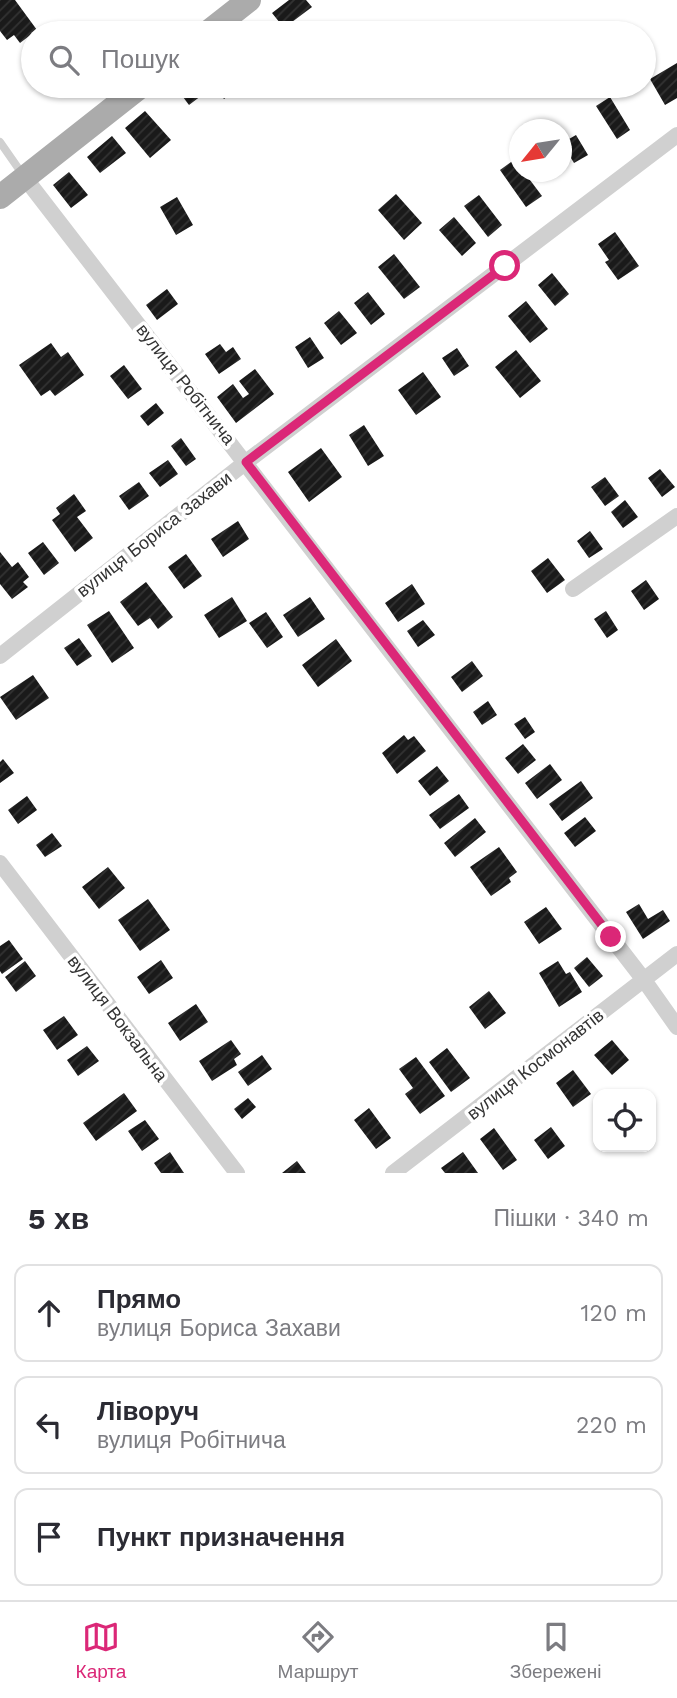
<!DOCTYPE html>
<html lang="uk">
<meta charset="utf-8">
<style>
:root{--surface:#fff;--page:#f7f7f7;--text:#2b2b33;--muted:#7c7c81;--line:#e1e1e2;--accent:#db2777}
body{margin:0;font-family:"Work Sans",sans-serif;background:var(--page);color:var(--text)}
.controls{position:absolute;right:21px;bottom:21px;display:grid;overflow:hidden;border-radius:14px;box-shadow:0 2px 5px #0004}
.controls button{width:63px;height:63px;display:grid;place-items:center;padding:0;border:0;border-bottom:2px solid var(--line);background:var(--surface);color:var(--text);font:35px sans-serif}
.compass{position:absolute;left:509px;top:119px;width:63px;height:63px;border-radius:50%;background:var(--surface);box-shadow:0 2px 5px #0004;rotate:240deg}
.stop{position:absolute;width:21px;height:21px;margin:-16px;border:5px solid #db2777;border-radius:50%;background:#fff}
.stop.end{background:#db2777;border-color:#fff;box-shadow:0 2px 7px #0008}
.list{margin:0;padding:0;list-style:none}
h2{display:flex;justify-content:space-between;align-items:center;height:91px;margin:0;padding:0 28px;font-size:30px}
h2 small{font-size:23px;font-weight:400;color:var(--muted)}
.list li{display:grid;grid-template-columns:46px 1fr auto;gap:21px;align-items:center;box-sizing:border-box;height:98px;margin:0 14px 14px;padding:0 14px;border:2px solid var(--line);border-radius:14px}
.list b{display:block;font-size:26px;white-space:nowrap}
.list p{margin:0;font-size:23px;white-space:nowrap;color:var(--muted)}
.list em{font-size:23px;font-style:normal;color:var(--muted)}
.icon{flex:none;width:38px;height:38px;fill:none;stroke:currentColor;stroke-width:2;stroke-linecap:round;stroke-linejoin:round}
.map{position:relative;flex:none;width:677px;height:1173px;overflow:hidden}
.search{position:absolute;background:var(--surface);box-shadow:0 2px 5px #0004;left:21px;right:21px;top:21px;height:77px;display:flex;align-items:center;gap:18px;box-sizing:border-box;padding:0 24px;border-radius:38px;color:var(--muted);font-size:26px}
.sheet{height:427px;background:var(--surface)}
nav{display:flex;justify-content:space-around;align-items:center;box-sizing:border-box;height:98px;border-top:2px solid var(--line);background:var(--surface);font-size:19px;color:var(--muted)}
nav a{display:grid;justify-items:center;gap:4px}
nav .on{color:var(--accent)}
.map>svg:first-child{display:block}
</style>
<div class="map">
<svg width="677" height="1173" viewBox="0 0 677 1173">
<defs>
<pattern id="building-hatch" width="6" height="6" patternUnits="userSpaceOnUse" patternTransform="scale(1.75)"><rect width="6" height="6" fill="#1a1a1a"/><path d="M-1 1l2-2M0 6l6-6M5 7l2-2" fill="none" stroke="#333"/></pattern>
</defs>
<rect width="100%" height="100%" fill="#fff"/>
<path fill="url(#building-hatch)" d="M0,0H15L37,30L20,43L14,35L7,40L0,31Z
M289,0H306L312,7L284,28L272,13Z
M677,63V98L665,105L650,79Z
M82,86H98L88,94Z
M181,86H235L237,89L224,99L214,86L189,105L177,89Z
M610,97L630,130L617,139L596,106Z
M145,111L171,140L150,158L125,128Z
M576,135L588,155L574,163L562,143Z
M112,136L126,153L100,173L87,157Z
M515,159L520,165V172H524L542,196L526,207L500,170Z
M69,172L88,195L71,208L53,185Z
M396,194L422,223L404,240L378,210Z
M479,195L502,225L488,237L464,206Z
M177,197L193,225L176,235L160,207Z
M454,217L476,243L462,256L439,230Z
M615,232L639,266L618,280L605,262L609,260L598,244Z
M394,254L420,287L404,299L378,267Z
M552,273L569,294L555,306L538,285Z
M167,289L178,304L157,320L146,305Z
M368,292L385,314L371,325L354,303Z
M526,301L548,329L530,343L508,316Z
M339,311L357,333L341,345L324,323Z
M310,337L324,358L308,368L295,347Z
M51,343L61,357L68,352L84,375L55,396L50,390L41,396L19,365Z
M220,344L226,352L233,347L241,359L219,374L205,354Z
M457,348L469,366L454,376L442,358Z
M516,350L541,381L520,398L495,367Z
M124,365L142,389L128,399L110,376Z
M255,369L274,394L236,423L217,397L233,384L243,398L249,394L239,381Z
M423,372L441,397L416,415L398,390Z
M156,403L164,413L148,426L140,416Z
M364,425L384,456L368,466L349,435Z
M181,438L196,459L186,466L171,446Z
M321,448L342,477L309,502L288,472Z
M168,460L178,474L160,487L149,473Z
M660,469L675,487L662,497L648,478Z
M605,477L619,496L605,506L591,487Z
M139,482L149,496L129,510L119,496Z
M74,494L86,511L77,517L93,538L75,552L52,520L60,514L56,508Z
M625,500L638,517L623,528L611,512Z
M238,521L249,539L223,557L211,539Z
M590,531L603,549L589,558L577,541Z
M43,542L59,563L44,575L28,553Z
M0,552L12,567L18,562L29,577L23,582L28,587L12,599L0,584Z
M186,554L202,576L184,589L168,567Z
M548,558L565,580L547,593L531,571Z
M646,580L659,599L644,610L631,591Z
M146,582L173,617L158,629L150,618L138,626L120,602Z
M412,584L425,604L398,622L385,603Z
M232,597L247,621L219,638L204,615Z
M310,597L325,619L298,637L283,615Z
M109,611L134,648L112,663L87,625Z
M606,611L618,630L607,638L594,619Z
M266,612L283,637L267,648L249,623Z
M423,620L435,635L418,647L407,631Z
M79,638L92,656L77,666L64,648Z
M336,639L352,661L318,687L302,665Z
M472,661L483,676L462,692L451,677Z
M33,675L49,698L16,720L0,697Z
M488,701L497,715L482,725L473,712Z
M525,717L535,732L525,739L514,724Z
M404,735L408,740L414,736L426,751L397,774L382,753Z
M523,744L536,760L518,774L505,758Z
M3,759L14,773L0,783V762Z
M550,764L562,780L537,799L525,783Z
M437,766L449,781L430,796L418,781Z
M581,781L593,798L562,821L549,804Z
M459,794L469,808L440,829L429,815Z
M27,796L37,810L18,824L8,810Z
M585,817L596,831L575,847L564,833Z
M475,818L486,832L455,857L444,843Z
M52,833L62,846L45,857L36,845Z
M499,847L517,872L509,878L511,882L491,896L470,867Z
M108,867L125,888L99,909L82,887Z
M148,899L170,930L140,951L118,920Z
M639,904L648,919L663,910L670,921L643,939L626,912Z
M546,907L562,929L539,944L524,922Z
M9,940L23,959L2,974L0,971V946Z
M587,957L603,976L589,987L574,968Z
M161,960L173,978L149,994L137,977Z
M25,961L36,976L16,992L5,977Z
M558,961L566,974L570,972L582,992L559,1007L539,973Z
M489,991L506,1013L485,1029L469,1007Z
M196,1004L208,1022L180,1041L168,1023Z
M64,1016L78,1035L57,1050L43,1030Z
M231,1040L241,1054L234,1059L237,1065L212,1081L199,1061Z
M612,1040L629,1060L612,1075L594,1055Z
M87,1046L99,1061L78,1076L67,1060Z
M447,1048L470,1078L451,1092L429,1062Z
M262,1055L272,1069L248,1086L238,1072Z
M416,1057L445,1096L420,1114L405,1094L413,1088L399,1069Z
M573,1070L591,1094L573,1107L556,1083Z
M124,1093L137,1111L96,1141L83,1123Z
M248,1098L256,1107L242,1119L234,1109Z
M369,1108L391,1138L376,1149L354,1120Z
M145,1120L159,1139L142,1151L128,1131Z
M551,1127L565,1146L548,1159L534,1140Z
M494,1128L517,1160L503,1170L480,1139Z
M170,1152L184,1173H161L154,1163Z
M463,1152L478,1173H445L441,1168Z
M297,1161L306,1173H282Z"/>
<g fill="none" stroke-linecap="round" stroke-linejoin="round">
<path stroke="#d0d0d0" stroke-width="8" d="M0,142L23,175"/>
<path stroke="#d0d0d0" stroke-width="16" d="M25,178L644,980L677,1027
M573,589L677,516
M0,656L246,462L677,135
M0,863L237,1173
M393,1173L677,954"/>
<path stroke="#ababab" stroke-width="24" d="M207,33L249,0
M0,197L141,86"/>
</g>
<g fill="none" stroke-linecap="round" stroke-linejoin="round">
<path stroke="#db2777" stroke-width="9" d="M505,266L246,462L611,937"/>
</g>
<g text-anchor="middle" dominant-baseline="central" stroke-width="7" stroke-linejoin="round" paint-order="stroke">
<g font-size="18" fill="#333" stroke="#fff">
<text transform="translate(186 384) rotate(52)">вулиця Робітнича</text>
<text transform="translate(154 534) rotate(-38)">вулиця Бориса Захави</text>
<text transform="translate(118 1018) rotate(53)">вулиця Вокзальна</text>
<text transform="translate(535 1064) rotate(-38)">вулиця Космонавтів</text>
</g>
</g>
</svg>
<div class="controls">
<button><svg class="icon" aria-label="locate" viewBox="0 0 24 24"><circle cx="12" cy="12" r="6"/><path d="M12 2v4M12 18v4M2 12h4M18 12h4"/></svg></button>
</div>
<svg class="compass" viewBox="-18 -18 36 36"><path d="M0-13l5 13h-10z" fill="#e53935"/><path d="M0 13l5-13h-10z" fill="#7c7c81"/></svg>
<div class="stop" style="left:505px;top:266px"></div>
<div class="stop end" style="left:611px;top:937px"></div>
<div class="search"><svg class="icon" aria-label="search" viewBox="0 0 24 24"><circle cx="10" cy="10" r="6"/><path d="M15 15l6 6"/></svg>Пошук</div>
</div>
<section class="sheet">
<h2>5 хв<small>Пішки · 340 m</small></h2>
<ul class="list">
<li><svg class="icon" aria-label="ahead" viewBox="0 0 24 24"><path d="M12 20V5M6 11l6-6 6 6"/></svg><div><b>Прямо</b><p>вулиця Бориса Захави</p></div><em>120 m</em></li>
<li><svg class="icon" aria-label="left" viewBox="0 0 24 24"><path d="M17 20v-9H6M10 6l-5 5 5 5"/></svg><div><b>Ліворуч</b><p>вулиця Робітнича</p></div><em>220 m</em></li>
<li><svg class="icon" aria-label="arrive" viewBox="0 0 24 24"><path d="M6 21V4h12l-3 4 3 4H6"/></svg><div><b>Пункт призначення</b></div></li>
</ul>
</section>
<nav>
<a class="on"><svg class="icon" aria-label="map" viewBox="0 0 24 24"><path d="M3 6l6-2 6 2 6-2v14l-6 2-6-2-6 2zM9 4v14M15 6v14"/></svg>Карта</a>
<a><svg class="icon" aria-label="directions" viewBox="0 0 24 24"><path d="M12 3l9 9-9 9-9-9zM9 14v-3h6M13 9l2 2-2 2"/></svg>Маршрут</a>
<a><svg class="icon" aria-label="saved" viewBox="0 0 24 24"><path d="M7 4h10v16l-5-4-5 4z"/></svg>Збережені</a>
</nav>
